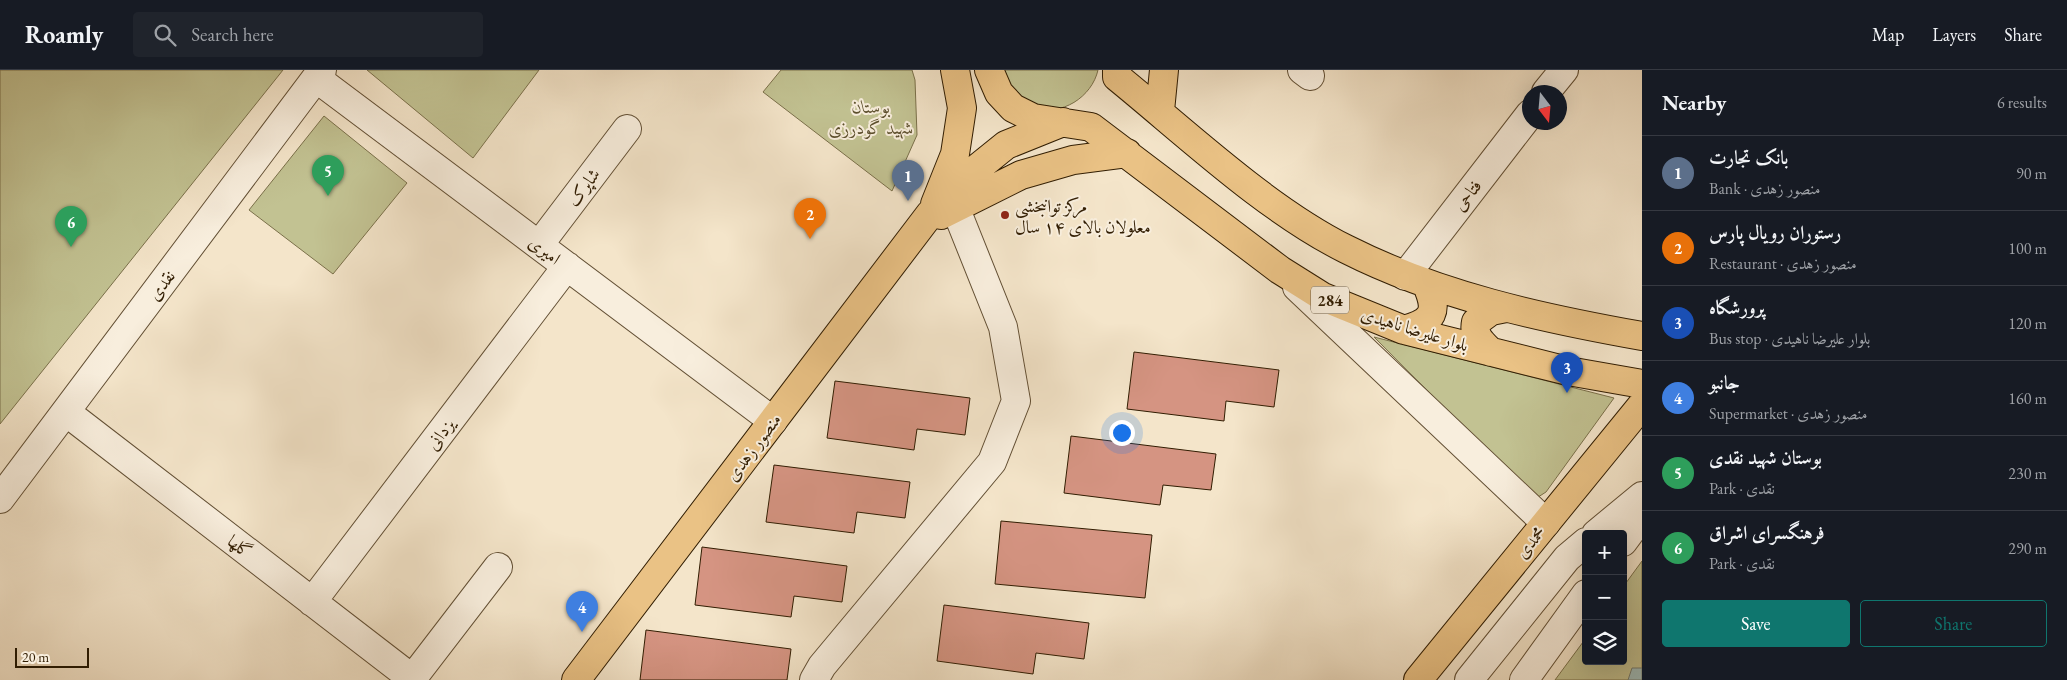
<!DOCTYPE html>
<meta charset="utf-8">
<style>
:root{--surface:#171b24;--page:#20242c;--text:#f1f3f6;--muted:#9ea1a6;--line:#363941;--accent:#0f766e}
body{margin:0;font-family:"EB Garamond",Amiri,serif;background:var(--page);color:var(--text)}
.controls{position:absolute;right:15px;bottom:15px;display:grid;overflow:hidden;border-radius:5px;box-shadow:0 5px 20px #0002}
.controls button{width:45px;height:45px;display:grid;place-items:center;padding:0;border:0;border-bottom:1px solid var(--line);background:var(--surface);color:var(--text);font:25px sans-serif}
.compass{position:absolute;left:1522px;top:15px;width:45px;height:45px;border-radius:50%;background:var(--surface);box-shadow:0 5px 20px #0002;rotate:164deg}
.scale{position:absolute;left:15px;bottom:12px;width:74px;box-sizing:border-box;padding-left:5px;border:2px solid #311d02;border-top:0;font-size:14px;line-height:18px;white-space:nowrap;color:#311d02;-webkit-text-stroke:4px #f8eedd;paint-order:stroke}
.you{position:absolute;left:1121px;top:362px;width:18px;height:18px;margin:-12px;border:4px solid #fff;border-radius:50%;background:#1a73e8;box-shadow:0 0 0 8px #1a73e833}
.badge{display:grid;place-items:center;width:32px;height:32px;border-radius:50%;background:var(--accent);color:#fff;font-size:16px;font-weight:700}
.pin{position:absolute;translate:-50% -41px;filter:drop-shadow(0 1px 2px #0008)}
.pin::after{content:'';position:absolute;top:26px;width:18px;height:15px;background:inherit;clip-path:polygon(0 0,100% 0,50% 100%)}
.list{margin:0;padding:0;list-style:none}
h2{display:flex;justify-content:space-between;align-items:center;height:65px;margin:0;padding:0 20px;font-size:21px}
h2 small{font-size:16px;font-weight:400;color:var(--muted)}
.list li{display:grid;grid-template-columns:32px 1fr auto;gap:15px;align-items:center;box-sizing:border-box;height:75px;padding:0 20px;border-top:1px solid var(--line)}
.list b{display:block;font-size:19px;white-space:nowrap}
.list p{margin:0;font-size:16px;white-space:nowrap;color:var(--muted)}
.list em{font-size:16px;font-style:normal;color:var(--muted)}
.actions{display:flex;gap:10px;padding:15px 20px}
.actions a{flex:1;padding:11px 0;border:1px solid var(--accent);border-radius:5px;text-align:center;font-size:18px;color:var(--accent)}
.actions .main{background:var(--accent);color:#fff}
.icon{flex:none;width:28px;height:28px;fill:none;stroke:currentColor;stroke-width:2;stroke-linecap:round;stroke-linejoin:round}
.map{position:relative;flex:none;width:1642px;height:610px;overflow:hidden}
header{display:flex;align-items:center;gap:30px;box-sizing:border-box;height:70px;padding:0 25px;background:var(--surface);border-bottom:1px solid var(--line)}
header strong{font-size:24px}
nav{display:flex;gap:28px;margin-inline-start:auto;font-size:18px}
.search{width:350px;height:45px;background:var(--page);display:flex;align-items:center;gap:12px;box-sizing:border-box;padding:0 18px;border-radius:5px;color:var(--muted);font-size:19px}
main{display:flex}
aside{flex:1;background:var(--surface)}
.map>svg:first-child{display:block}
</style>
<header>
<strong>Roamly</strong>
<div class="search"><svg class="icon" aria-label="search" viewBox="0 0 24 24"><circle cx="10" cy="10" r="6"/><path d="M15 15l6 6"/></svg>Search here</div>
<nav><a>Map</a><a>Layers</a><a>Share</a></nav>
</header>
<main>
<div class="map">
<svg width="1642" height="610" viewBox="0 0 1642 610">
<rect width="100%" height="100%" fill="#f4e5ca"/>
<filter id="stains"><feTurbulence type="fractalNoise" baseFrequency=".004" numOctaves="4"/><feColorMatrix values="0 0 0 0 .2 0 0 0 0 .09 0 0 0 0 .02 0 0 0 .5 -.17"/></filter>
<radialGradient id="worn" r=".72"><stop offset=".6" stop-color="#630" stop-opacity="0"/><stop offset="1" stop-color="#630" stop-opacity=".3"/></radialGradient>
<path fill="#c2c292" stroke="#7a704a" d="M0,0H283L0,354Z
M367,0H539L473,88Z
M781,0H912L915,10L917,65L892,121L763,22Z
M1002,0H1098C1092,27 1061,47 1035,37C1019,31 1008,15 1002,0Z
M324,46L407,113L333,204L249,140Z
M1374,267L1614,328L1546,422L1535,429Z
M1642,491V610H1555L1586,568V591H1623V517Z"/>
<path fill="#9ebdbd" stroke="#727d72" d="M1632,598H1642V610H1628Z"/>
<path fill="#d59482" stroke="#311d02" d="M1134,282L1279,300L1274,337L1226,331L1224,351L1127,339Z
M835,311L970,328L965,365L917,359L914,380L827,368Z
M1071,366L1216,384L1211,420L1163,415L1160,435L1064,423Z
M774,395L910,412L905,448L857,442L854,463L766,452Z
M1001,451L1152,465L1145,528L995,514Z
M702,477L847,496L842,532L794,526L791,547L695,535Z
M944,535L1089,553L1084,589L1036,583L1033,604L937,591Z
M646,560L791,579L787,610H640Z"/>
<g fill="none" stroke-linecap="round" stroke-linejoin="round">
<g stroke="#624f34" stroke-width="30">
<path id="minor" d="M1302,0L1310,6
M316,8L773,351
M1546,22L1564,0
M539,175L627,59
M1405,206L1530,44
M1297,217L1546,453
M66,342L414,610
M0,429L322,0
M1596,464L1642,426
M1623,472L1642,446
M312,532L567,196
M412,609L498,497
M814,610L822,596L992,392L1016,331L1003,257L955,137
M1469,610L1567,488L1586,472
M1524,610L1586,524"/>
</g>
<g stroke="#311d02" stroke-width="30">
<path id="major" d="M989,0L999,23L1013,38L1033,48L1091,57L1280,200L1323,227L1404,260L1568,301L1642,314
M1117,0V7C1187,64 1266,139 1346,179C1439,226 1541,248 1642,266
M1160,41L1164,0
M935,134L955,84L962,38L955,0
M941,145L1021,105L1073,90L1127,83
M1404,260C1434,251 1439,242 1426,213
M1491,282C1481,272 1473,266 1476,252L1491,241L1506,238
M576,610L930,144L970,104L1006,75L1063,52
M1418,610L1642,335"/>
</g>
<use href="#minor" stroke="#f8eedd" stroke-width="28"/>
<use href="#major" stroke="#eac285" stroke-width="28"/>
</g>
<circle fill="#8f2418" stroke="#f8eedd" stroke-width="2" cx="1005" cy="145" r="5"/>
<g text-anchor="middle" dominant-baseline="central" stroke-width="4" stroke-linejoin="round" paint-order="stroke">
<rect fill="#f8eedd" stroke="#6d5c44" stroke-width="1" x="1311" y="216.5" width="38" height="27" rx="4"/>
<g font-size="16" font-weight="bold" fill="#311d02">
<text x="1330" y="230">284</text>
</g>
<g font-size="18" font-style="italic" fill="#5c4f2d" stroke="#f8eedd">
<text x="871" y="36">بوستان<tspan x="871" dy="21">شهید گودرزی</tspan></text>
</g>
<g font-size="18" fill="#311d02" stroke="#f8eedd">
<text transform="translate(583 117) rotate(-53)">شاپرک</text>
<text transform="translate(1467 125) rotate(-52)">فتاحی</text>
<text transform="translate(545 180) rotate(37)">امیری</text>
<text transform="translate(161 215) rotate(-53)">نقدی</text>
<text transform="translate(1415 259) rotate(17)">بلوار علیرضا ناهیدی</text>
<text transform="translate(440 364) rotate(-53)">یزدانی</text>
<text transform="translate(753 377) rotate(-53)">منصور زهدی</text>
<text transform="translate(1530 472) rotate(-51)">محمدی</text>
<text transform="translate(240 476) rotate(38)">گلها</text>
</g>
<g font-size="18" fill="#311d02" stroke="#f8eedd" text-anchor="start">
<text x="1015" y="135">مرکز توانبخشی<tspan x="1015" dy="21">معلولان بالای ۱۴ سال</tspan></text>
</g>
</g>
<rect width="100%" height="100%" filter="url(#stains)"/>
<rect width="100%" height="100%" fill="url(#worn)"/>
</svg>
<div class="controls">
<button>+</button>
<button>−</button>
<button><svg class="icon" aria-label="layers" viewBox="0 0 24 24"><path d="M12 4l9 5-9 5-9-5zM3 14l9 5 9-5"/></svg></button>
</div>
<svg class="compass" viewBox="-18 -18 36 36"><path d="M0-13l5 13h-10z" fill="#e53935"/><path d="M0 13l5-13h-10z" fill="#9ea1a6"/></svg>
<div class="scale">20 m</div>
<div class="you"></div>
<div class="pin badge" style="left:908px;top:131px;background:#5c6f8a">1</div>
<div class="pin badge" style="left:810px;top:169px;background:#e8710a">2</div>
<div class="pin badge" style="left:1567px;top:323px;background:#1a4fb4">3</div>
<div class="pin badge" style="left:582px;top:562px;background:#3f7fe0">4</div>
<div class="pin badge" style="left:328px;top:126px;background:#2e9e5b">5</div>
<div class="pin badge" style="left:71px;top:177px;background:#2e9e5b">6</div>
</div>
<aside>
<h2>Nearby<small>6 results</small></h2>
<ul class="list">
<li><span class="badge" style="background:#5c6f8a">1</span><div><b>بانک تجارت</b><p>Bank · منصور زهدی</p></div><em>90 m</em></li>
<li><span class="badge" style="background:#e8710a">2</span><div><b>رستوران رویال پارس</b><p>Restaurant · منصور زهدی</p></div><em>100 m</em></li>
<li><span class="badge" style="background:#1a4fb4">3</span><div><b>پرورشگاه</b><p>Bus stop · بلوار علیرضا ناهیدی</p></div><em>120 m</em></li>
<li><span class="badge" style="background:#3f7fe0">4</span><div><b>جانبو</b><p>Supermarket · منصور زهدی</p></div><em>160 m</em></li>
<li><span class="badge" style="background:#2e9e5b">5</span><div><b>بوستان شهید نقدی</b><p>Park · نقدی</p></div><em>230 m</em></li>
<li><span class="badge" style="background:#2e9e5b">6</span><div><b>فرهنگسرای اشراق</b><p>Park · نقدی</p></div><em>290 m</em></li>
</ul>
<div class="actions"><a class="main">Save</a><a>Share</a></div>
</aside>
</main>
